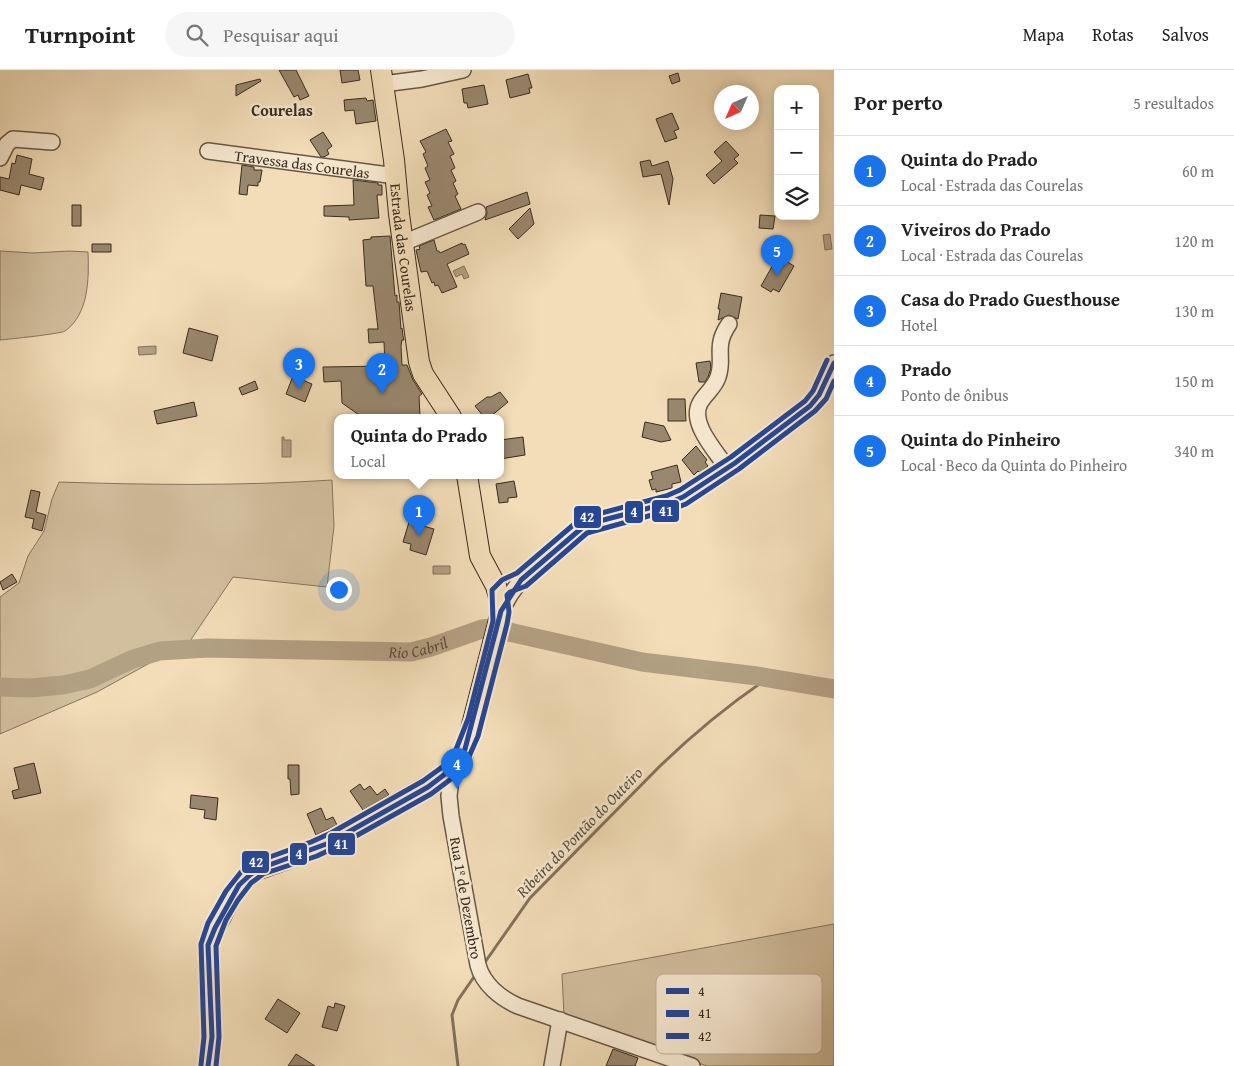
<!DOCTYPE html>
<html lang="pt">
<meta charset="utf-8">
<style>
:root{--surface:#fff;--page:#f6f6f6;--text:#222;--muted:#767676;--line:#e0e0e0;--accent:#1a73e8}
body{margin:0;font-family:"Gentium Book Plus",serif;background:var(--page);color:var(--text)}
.controls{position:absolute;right:15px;top:15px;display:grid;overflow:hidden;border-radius:10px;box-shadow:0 2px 12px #0003}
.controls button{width:45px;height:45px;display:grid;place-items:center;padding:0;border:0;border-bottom:1px solid var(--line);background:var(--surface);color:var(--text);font:25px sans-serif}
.compass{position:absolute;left:714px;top:15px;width:45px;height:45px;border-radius:50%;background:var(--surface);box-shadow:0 2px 12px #0003;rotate:225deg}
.you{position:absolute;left:338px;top:519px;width:18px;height:18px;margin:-12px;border:4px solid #fff;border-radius:50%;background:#1a73e8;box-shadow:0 0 0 8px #1a73e833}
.badge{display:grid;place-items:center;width:32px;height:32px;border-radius:50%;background:var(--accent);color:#fff;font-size:16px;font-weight:700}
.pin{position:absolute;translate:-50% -41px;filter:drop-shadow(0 1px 2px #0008)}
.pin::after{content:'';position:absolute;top:26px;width:18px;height:15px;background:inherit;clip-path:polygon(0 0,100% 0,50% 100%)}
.popup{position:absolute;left:334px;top:344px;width:170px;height:65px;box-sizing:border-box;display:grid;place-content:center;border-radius:10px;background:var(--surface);filter:drop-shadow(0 1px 4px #0005);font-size:16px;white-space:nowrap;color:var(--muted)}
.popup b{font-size:19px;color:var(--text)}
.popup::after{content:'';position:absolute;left:50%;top:100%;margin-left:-10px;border:10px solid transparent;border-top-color:var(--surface)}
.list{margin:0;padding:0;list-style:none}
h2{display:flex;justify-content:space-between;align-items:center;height:65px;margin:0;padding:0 20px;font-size:21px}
h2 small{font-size:16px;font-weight:400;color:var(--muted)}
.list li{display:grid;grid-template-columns:32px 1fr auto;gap:15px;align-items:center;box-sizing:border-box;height:70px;padding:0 20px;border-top:1px solid var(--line)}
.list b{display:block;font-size:19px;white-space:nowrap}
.list p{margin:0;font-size:16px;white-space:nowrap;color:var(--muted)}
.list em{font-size:16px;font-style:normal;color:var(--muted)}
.icon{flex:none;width:28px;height:28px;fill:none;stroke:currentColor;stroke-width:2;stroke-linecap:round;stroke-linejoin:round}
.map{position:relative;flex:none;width:834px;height:996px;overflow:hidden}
header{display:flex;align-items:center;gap:30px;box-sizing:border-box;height:70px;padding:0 25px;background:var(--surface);border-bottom:1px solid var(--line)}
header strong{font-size:24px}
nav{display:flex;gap:28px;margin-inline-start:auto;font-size:18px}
.search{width:350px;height:45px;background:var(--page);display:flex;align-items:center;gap:12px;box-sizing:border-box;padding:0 18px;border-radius:28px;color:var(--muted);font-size:19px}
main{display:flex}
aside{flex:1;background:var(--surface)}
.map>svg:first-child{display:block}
</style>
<header>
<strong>Turnpoint</strong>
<div class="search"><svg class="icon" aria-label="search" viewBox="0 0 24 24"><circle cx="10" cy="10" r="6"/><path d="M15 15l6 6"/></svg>Pesquisar aqui</div>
<nav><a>Mapa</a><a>Rotas</a><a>Salvos</a></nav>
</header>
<main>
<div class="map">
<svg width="834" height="996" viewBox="0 0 834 996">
<rect width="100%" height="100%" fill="#f2ddb8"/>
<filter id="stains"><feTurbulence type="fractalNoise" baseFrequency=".004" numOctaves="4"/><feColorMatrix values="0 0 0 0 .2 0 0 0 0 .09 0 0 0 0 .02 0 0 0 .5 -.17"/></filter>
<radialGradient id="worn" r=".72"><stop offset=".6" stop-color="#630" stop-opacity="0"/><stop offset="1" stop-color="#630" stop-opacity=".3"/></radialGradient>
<path fill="#d2bf9e" stroke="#85765e" d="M0,181L33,183L69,181L88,182C89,208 89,244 65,261C60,264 10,269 0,270Z
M332,410L334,456L327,517L233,507L190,571L97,622L0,664V527L19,513L28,486L44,461L52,429L59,412C150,415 242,416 332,410Z
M834,854V996H707L564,946L562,904Z"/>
<path fill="#b3a184" stroke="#82725c" d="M830,164L832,179L825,180L823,165Z
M464,196L469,207L464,209L462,204L456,207L453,201Z
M156,276V284L139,285L138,277Z
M282,367H284V370H291V387H282Z
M433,496H450V504H433Z"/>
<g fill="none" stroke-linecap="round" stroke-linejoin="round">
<path stroke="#82725c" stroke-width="3" d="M483,895L530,828L659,697C693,664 728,635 768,608
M458,996L452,945L458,930L476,904"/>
<path stroke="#b3a184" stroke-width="19" id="s1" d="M0,617L30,618L63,615L90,609L133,589L160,581L208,578L411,582L431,577L482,559L491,558L642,592L757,606L834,619"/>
</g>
<path fill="#99886f" stroke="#382c1f" d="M279,0H296L309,26L300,30L298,25L294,27Z
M340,0H358L360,10L342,13Z
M678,3L680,11L672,14L669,6Z
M528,4L532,18H529L530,23L510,28L506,10Z
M260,9L261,11L236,26V15Z
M484,15L488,34L468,38L467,33H464L462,19Z
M366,28L367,31L373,30L376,51L356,54L354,40L345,41L344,30Z
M672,43L679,59L674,61L677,68L665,72L656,49Z
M446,59L452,71L448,72L454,84L450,86L455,98L451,100L456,111L453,113L458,124L455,126L461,139L434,150L428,137L432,136L427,125L430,123L425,112L430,110L425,98L428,96L423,84L426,82L420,71Z
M323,62L332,76L327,80L329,84L324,87H321L310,70Z
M726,71L739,85L734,89L738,93L714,114L706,105L722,91L714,82Z
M17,85L32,89L29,104L44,108L41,120L21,115L19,125L0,120V107L9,109L12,93L15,94Z
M650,90L652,96L668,91L673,109L669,135L661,104L643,107L640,92Z
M242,95L254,97V100H262L260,112H258V116L248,115L247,125L239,124Z
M353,110L378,113V115H382V125H377L379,148L349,150V147L324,146V136L354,135Z
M527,122L530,134L485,150L487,143L486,137Z
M72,135H81V156H72Z
M530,138L534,154L518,169L509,159Z
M760,145L775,146L773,159L759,158Z
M390,166L395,226L397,225V232H399L401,259L402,258L403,266L404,270H402L401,276L402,295H407L413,310L422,324L419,326L420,347H362L342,333L341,311L324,312L323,297L385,296L384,272L369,273L368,259H378L373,216H366L363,170L371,169V167Z
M434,170L437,181H439L440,183L462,173L463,175L465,174L469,184L447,194L457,217L442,223L438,215L435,216L434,212L432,213L427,201L421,202L416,180L420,179L419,176Z
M92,174H111V182H92Z
M778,186L794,196L779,222L773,219L771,222L761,216Z
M721,223L742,227L738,249L729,245L718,250L720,239H718Z
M189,258L218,266L212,291L183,283Z
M710,291L711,298L708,307L705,312H699L696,293Z
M293,306L312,314L305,332L286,324Z
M255,311L258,319L242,325L239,318Z
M500,322L508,332L490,347H484L475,336L487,327H491Z
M668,329H685L686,351H668Z
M194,332L197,346L157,354L154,341Z
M645,352L664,356L671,370L661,372L642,367Z
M523,367L525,385L500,389V370Z
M696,376L707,390L705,392L708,396L700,403L698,401L694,405L682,390Z
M677,395L681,412L672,414V418L656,422V419L652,420L649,410L653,409L651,402Z
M514,411L517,427L508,428V432L499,433L496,414Z
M31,420L40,422L36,442L46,445L42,461L32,458L34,449L25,447Z
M409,452L434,459L426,485L410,480L411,474L403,472Z
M12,504L17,512L3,520L0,512Z
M34,693L41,723L14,729L12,721L19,719L14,698Z
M288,695H299V724L291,725L290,709H288Z
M360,714L364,720L370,716L377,725L385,719L389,725L363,740L350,721Z
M191,725L218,728L216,750L204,748L205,740L190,738Z
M321,738L326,750L333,747L337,755L316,765L307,744Z
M278,929L300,943L287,963L265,949Z
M335,933L345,936L337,961L322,957L328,936L334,938Z
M613,979L638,988L635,996H606Z
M296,984L315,996H288Z"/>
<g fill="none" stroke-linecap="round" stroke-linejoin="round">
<g stroke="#665845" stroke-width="18">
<g id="minor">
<path d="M383,14L422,9L463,0"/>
<path id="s2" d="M208,81L396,106"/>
<path d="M0,88L7,74L13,69L52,72"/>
<path d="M403,173L478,142"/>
<path d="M727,398C716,381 689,353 700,333C705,324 715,317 718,307C725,287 713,277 729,254"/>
<path d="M501,541L510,525L521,510L583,457L592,453L672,432L694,421L735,393L810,336L819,325L834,293"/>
<path d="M452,699L449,726L451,746L478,895C483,914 500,928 518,936L692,996"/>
<path d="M552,996L560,950"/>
</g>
</g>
<g stroke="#382c1f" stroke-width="22">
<g id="major">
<path id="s3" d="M381,0L394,90L399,144L419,292L423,304L451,347"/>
<path d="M208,996L212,967L208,875L212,864L231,827L242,812L254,801L315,779L344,765L443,707L456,694L463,684L469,667L502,538L496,516L480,486L467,405"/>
</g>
</g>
<use href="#minor" stroke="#f7e9d1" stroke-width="15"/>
<use href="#major" stroke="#f2ddb8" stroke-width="20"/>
<g stroke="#f7e9d1" stroke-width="9">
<path id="bus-1" d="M208,996L212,967L208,875L215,858L239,815L251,804L261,798L329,773L428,717L449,701L461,687L465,679L501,541L521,510L583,457L592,453L668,433L683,427L735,393L810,336L819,325L834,293"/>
</g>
<g stroke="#f7e9d1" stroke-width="9">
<path id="bus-2" d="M216,996L219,967L216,876L226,850L238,830L251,813L263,804L317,786L338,776L431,724L455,706L468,689L478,666L507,554L509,542L507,525L510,522L526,516L587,463L670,440L686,434L739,399L815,341L826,329L834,311"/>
</g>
<g stroke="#f7e9d1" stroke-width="9">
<path id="bus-3" d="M201,995L204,967L201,874L208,853L226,821L241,802L256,792L311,772L331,763L423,711L445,695L455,682L468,649L493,551L492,520L502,510L517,503L579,450L590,446L666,426L680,420L731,387L805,331L813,321L827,290"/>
</g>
<use href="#bus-1" stroke="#274794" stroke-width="5"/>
<use href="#bus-2" stroke="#274794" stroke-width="5"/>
<use href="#bus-3" stroke="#274794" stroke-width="5"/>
</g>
<g text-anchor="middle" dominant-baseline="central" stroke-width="5" stroke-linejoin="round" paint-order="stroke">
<g font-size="15" fill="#382c1f" stroke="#f7e9d1">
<text stroke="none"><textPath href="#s2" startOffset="95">Travessa das Courelas</textPath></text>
<text stroke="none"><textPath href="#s3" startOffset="179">Estrada das Courelas</textPath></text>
<text transform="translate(466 828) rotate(80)">Rua 1º de Dezembro</text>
</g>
<g font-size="16" font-weight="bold" fill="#382c1f" stroke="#f7e9d1">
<text x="282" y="40">Courelas</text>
</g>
<g font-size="16" font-style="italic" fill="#5d4f3d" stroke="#f7e9d1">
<text stroke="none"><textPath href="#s1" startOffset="425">Rio Cabril</textPath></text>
<text transform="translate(579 762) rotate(-46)">Ribeira do Pontão do Outeiro</text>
</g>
</g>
<rect x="656" y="904" width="166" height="80" rx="8" fill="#f7e9d1" stroke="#beb09c" stroke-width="1"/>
<rect x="666" y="918" width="23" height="6" fill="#274794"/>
<rect x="666" y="940" width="23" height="7" fill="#274794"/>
<rect x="666" y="963" width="23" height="6" fill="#274794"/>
<g font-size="14" fill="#382c1f">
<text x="698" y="926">4</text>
<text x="698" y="948">41</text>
<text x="698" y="971">42</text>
</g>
<g stroke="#f7e9d1" stroke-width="2">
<rect x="651" y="429" width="29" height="24" rx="5" fill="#274794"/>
<rect x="624" y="430" width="20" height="24" rx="5" fill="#274794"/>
<rect x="573" y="435" width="29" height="24" rx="5" fill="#274794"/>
<rect x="327" y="762" width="29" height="24" rx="5" fill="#274794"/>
<rect x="289" y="772" width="19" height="24" rx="5" fill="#274794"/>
<rect x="241" y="780" width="29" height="24" rx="5" fill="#274794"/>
</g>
<g font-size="14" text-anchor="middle" font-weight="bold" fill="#fff">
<text x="666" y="446">41</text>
<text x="634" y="447">4</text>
<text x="587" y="452">42</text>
<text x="341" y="779">41</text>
<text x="299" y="789">4</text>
<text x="256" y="797">42</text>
</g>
<rect width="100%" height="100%" filter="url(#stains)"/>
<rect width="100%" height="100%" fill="url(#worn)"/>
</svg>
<div class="controls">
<button>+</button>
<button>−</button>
<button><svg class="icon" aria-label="layers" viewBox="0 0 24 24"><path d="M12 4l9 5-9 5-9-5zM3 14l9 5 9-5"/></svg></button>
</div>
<svg class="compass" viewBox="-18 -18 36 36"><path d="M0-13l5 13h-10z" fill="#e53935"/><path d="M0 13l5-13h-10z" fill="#767676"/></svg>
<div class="you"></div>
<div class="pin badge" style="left:419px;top:466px">1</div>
<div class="popup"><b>Quinta do Prado</b>Local</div>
<div class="pin badge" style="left:382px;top:324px">2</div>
<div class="pin badge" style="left:299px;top:319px">3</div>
<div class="pin badge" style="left:457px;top:719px">4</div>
<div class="pin badge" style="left:777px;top:206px">5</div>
</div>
<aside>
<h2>Por perto<small>5 resultados</small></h2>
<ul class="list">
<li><span class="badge">1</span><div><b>Quinta do Prado</b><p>Local · Estrada das Courelas</p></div><em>60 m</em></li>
<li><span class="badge">2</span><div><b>Viveiros do Prado</b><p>Local · Estrada das Courelas</p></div><em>120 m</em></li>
<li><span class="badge">3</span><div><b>Casa do Prado Guesthouse</b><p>Hotel</p></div><em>130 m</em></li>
<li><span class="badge">4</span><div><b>Prado</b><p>Ponto de ônibus</p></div><em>150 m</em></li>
<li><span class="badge">5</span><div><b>Quinta do Pinheiro</b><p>Local · Beco da Quinta do Pinheiro</p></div><em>340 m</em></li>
</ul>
</aside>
</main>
